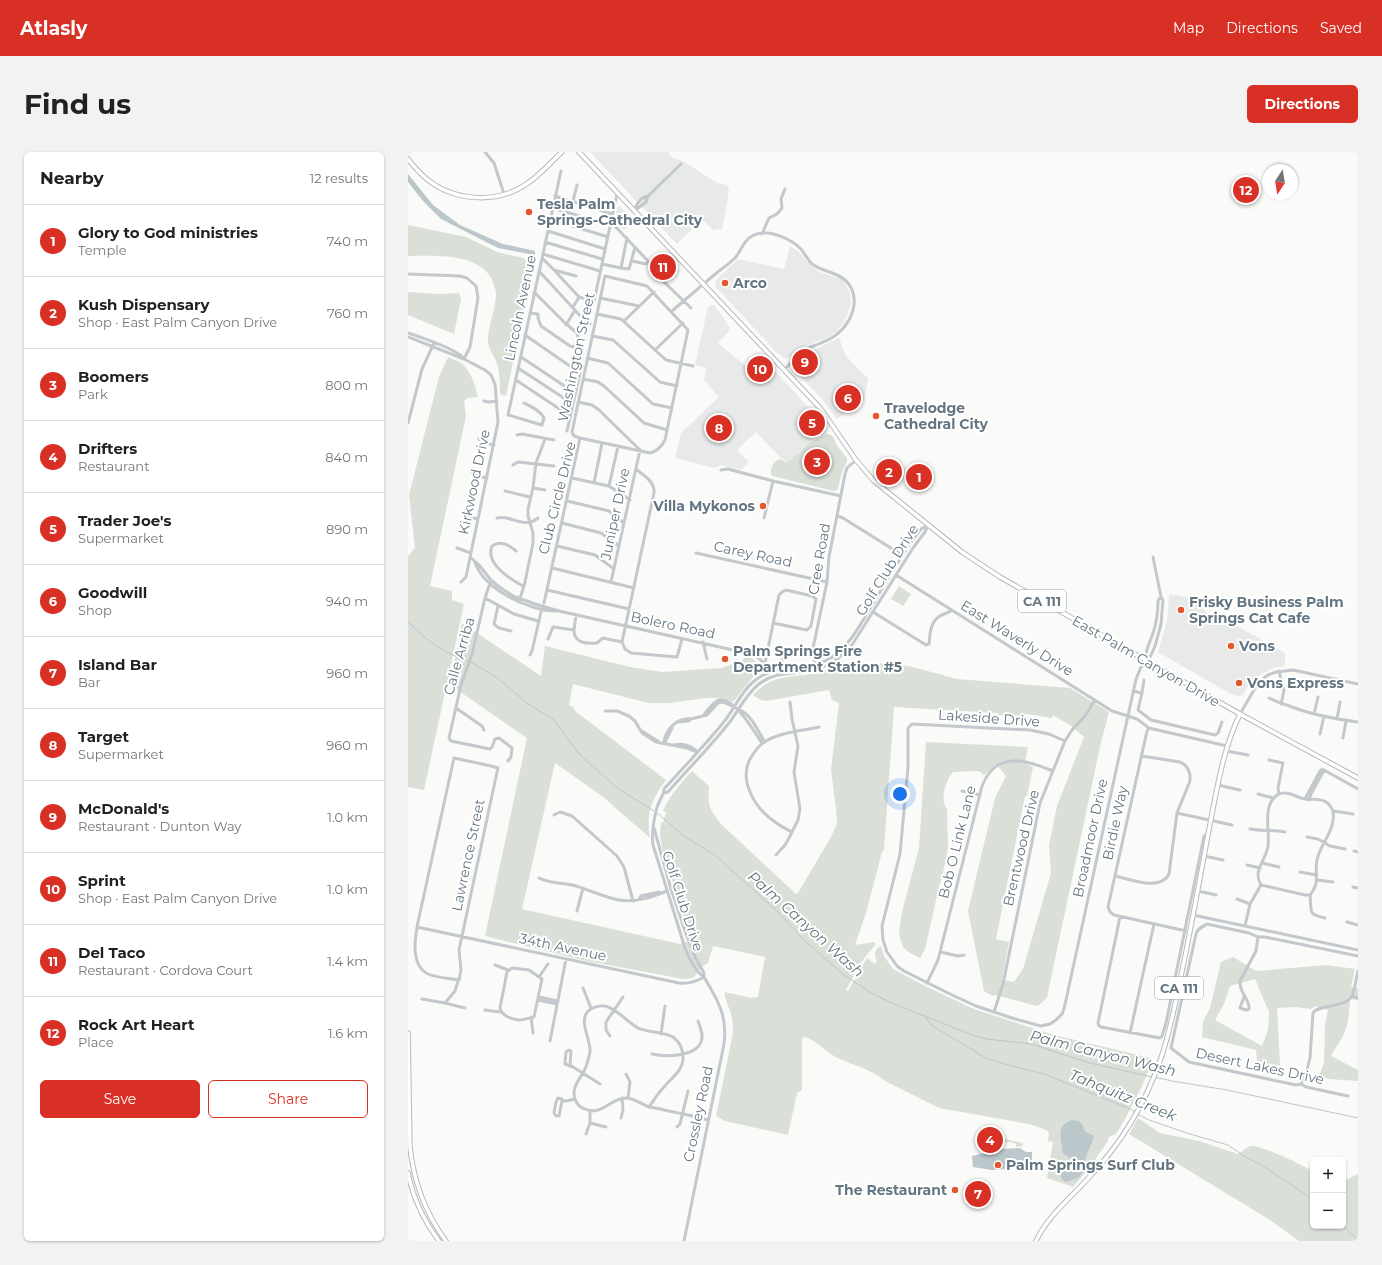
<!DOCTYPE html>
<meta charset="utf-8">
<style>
:root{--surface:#fff;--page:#f2f2f2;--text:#202124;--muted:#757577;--line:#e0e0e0;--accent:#d93025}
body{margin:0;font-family:Montserrat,sans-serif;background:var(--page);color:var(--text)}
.controls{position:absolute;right:12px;bottom:12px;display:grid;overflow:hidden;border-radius:6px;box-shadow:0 1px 3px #0004}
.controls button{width:36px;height:36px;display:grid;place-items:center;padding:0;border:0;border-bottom:1px solid var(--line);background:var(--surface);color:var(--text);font:20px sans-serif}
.compass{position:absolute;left:854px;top:12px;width:36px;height:36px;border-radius:50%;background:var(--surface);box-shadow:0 1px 3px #0004;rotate:192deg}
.you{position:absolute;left:492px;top:642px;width:14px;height:14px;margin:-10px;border:3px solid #fff;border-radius:50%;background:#1a73e8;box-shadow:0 0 0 6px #1a73e833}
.badge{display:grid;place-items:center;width:26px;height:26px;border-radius:50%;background:var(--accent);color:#fff;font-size:13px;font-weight:700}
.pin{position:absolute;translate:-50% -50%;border:2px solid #fff;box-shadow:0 1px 4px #0006}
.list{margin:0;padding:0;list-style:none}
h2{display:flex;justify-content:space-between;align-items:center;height:52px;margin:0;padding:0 16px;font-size:17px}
h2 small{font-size:13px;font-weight:400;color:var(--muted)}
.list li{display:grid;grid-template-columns:26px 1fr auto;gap:12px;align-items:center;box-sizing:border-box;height:72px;padding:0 16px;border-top:1px solid var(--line)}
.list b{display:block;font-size:15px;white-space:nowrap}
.list p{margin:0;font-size:13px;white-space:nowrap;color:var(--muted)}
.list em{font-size:13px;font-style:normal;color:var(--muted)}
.actions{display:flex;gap:8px;padding:12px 16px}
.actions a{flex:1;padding:9px 0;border:1px solid var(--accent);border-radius:6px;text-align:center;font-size:14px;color:var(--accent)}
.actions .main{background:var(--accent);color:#fff}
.map{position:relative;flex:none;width:950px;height:1089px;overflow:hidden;border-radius:6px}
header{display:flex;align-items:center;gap:24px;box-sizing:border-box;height:56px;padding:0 20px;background:var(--accent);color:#fff}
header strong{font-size:19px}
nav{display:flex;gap:22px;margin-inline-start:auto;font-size:14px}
.intro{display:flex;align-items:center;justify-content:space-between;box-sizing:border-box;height:96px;padding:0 24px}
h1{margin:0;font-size:28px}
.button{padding:10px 18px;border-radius:6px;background:var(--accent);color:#fff;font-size:14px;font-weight:700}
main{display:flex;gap:24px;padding:0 24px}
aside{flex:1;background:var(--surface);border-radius:6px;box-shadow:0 1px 3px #0004}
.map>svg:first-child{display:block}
</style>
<header>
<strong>Atlasly</strong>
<nav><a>Map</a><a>Directions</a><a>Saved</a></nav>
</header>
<div class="intro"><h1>Find us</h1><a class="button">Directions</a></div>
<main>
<aside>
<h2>Nearby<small>12 results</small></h2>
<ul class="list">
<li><span class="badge">1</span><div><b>Glory to God ministries</b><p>Temple</p></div><em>740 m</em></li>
<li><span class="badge">2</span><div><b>Kush Dispensary</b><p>Shop · East Palm Canyon Drive</p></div><em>760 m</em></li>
<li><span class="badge">3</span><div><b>Boomers</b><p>Park</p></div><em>800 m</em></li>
<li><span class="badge">4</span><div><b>Drifters</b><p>Restaurant</p></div><em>840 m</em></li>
<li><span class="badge">5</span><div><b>Trader Joe's</b><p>Supermarket</p></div><em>890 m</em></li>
<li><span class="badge">6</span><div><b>Goodwill</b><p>Shop</p></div><em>940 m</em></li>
<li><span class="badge">7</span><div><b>Island Bar</b><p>Bar</p></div><em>960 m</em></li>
<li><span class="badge">8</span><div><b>Target</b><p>Supermarket</p></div><em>960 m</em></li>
<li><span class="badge">9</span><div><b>McDonald's</b><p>Restaurant · Dunton Way</p></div><em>1.0 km</em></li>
<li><span class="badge">10</span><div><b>Sprint</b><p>Shop · East Palm Canyon Drive</p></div><em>1.0 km</em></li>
<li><span class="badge">11</span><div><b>Del Taco</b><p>Restaurant · Cordova Court</p></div><em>1.4 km</em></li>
<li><span class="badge">12</span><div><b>Rock Art Heart</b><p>Place</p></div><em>1.6 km</em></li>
</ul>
<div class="actions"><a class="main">Save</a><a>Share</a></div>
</aside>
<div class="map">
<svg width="950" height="1089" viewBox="0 0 950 1089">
<rect width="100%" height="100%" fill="#fafaf8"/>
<path fill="#e8e9e9" d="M182,0H260L265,6L275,9L309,31L319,33L321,39L314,78L309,77L306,79L294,67L269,92Z
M211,53L226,70L216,78L207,69L209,56Z
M382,94L391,100L404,115L414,121L434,127L442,140L443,151L438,167L429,179L421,185L393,196L382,206H377L369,201L307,134L308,128L330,107L376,117Z
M306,153L319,171L322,176V178L310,191L340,216L353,204L401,256L402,260L419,280L402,289L380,310L376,309L348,280L329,298L341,310L333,318L314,313L306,316L267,306L273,281L311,245L296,228L298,216L287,213L300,155Z
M431,186L438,204L460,227L456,248L429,267L414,247L393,225L395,223L388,216V213L400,201Z
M761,442L785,446L805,467L824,471L877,501V514L865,516L853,522L843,530L835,543L831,544L823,542L750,500L759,470Z"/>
<path fill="#dadfd7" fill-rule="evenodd" d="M0,73L58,85L89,100L116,106L124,117L98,244L92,242C92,232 92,218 88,209C85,201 79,196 80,186C81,171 88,157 88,142C88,138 86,134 85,130C73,100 26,104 0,104Z
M0,140L29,142L51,141L53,147L46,182L0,163Z
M40,205C43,207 48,208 52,210C63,218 67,233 70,245L60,246L56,249L58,264L22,434L44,439V448L56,452L16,638L0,635V404L7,396L1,343L31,225Z
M418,282L423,283L425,285L430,295L439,306V310L434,320L430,337L426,339L364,324C361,318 365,309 372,307L377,310H380L402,290L411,286Z
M491,434L503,442L495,454L483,447Z
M54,471L133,524L137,494L222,515L254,520L314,516L335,508L336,504L345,507L354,514V519L344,526L325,550L315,546H298L261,551H241L165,532L161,553L165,555L167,559L258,628C243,648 238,661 242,686L194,644L147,611L114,757L272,792L283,788L254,696L252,683L253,670L255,671L258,660L255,659C262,643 272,632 284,619L301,634C299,654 302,658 314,673L388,742L390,741L423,685L429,672L428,656L423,618L431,551L424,548L421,538L358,549L353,548L345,543C366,520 386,527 412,520C420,518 428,513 435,509L445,518H449L459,517L469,511L501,514L549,527L662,536L701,560L693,590L639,845L634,851L629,854L587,843L585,844L576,839L560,759L587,646L598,624L588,612L576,623L571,619L545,620C538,628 531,648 539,657L540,696L535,721L531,735L517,797L512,806L502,801L495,795L491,782L494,760L511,696L518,590L620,595L617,611L625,615L619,644H617L588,787L601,790L594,828L606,830L615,817L643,721L641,693L649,654L676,585L663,574L645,563L644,566L619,562L612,564L590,563V561L486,555L476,698L474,700L458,761L447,793L466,790L468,792L454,809L438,838L440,839L459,806L467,812L469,810C466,804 466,797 473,794L476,804L485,817L519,835L566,857L646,883L743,906L744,911L733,936L718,965L708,982L701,985L700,989L682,1015L665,1035L639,1026L645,990L640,989L641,980L636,977L621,972L531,956L477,929C462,916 443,913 426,904C416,898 409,889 397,885L394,886V938L389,941L380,983L317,969L308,964L325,881C325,874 325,866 322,859C320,852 316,847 317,840L343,846L350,845L357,805L305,794L300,811L295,814L285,826L275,827L179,809L77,784L119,586L42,533Z
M825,805L848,819L919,813L947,817L943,835L950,836V848L942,847C941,859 941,871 936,882C932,890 927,896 923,904L950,918V929L921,927L911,924L916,911L917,872L920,858L908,854L903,857L888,855L869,856L872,913L863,914L849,909L848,898L794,885L795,870L802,856L813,810ZM847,827L861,860L860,878L854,894L807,868L816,852L822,834Z
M730,966L752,981L791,989L830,1002C834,999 839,995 844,994C855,994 894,1013 905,1019V1074H935V1027L938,1028L950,1022V1089H891L862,1068L721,982Z
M588,985L615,991V994L608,995V992L602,990L588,991L587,989Z"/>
<path fill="#bbc7cb" d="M0,22L25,53L52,73L95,92L127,99V103L90,96L33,67L15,49L0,30Z
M664,968L671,969L674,972L677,979L686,984C684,994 678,1000 677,1010L670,1011C666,1007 661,1006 657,1003C654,1001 654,997 654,994C652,983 650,972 664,968Z
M613,996V997L618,1000H624V1010L619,1011L614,1016L584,1018L565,1015L564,1004L592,997Z
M678,1011L677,1018L670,1026L658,1030L653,1027V1021C658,1017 672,1012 678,1011Z"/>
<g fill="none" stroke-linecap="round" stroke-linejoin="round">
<path stroke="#bbc7cb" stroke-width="1" d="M0,470C21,490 32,499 60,509
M63,510L88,525L119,551L146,568L171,602L209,636L246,659
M249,661L276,684L308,704L370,760L395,787L436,823L463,841L486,852L567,884L578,887L623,892L682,911L744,925
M516,863L523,873L578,906L600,913L636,922L720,956L727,960
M747,925L764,929L819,938L950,966
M729,962L741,968L782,982L820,993L836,1004L855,1014L905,1048
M935,1074L950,1088"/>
<g stroke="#b5babe" stroke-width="5.5">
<path id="major" d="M171,0L413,257L448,308L466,329L554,400L592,425L832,562L950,626
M0,7C7,16 15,25 24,31C52,50 92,51 120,31C133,22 143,10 154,0
M0,881L2,996C6,1030 17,1061 38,1089
M0,1021C5,1046 16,1069 31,1089
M628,1089C640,1063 665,1044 684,1022C714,990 737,951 752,909C762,881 767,853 773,824C784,772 793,719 803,667C810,631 816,595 832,562"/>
</g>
<path stroke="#c3c8cc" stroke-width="3" d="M77,0L86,11L96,42
M147,44L204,62
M165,49L169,33
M144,56L202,73
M226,59L238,50L240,44L273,12
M226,59C229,52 232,45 240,44
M142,67L200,85
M203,70L240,109L238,112L224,109
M140,79L197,97
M354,82L361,66L369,62L374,56L373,47L377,37
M137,90L194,107
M135,102L192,119
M134,106L146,118L168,124
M194,112L213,116L219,86
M213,116L221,117L227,95
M146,118L171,145L186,149L209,42
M131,119L176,168L182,172
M0,122L52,124L59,126L68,134L70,146L62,195L56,207
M197,124L239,134L280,178L257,288C254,294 249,299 242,301L172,286L166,284L164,280Z
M254,128L283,156
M192,146L231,154
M165,155L171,145
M264,159C278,147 292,135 306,123C312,118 321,112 327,106C334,98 335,88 346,83C360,76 383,87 393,97C397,102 400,108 404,112C412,118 421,119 429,123C443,129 449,143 445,158C441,173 429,185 415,190C410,193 404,194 398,197C390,202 383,211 376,218
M122,161L130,162V166L133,174L162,194L165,195L169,192L170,185L169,181L156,170L126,140
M189,162L213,167L258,208L285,214
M216,169L246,140
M158,173L167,158
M0,181C12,185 51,198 56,207
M117,183L172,221L159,279
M184,184L205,188L252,230L269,234
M0,185L56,207L77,218L83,223L87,232L90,270L58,425L53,430
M247,198L275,171
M113,205L167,241
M179,206L200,211L245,252L264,256
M110,216L165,252
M175,227L190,230L196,234L236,271L259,278
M108,228L162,264
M76,249L80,250L89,249
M170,250L184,253L191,258L232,298L203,430
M116,251C123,255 132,258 136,266L134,273L100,263L153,19
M0,271L14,217L26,191
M109,283L114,282L146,288
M71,287L77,291L86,293
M105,313L110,310L146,314
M313,318L320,317L365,329L433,344
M64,321L69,324L79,326
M164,326L201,334L222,348
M186,331L194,291
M201,334L210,294
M125,336L137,338
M97,339L122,345
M159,349L201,359L216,371
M56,362L62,365L70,367
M430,364L435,366L494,403
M89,366C102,362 116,378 130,366
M356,366L365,329
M154,371L193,381L211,394
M149,394L187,403L206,417
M49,396L63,401
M108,399C101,393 93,388 84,394C77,412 102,427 115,434
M288,401L419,430
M62,405L71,413L83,428L90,434L105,444L127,452L151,459L343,502C353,506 357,512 361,521
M67,410C75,437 123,460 149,459
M144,416L226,436
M488,423L704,559L729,567L741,576
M83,428L77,446L64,502L53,533L41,586L43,589L82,597L84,595L87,587L91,586L104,596L103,605L100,609
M139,438L221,457
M77,446L106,462L130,469
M111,450L117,430L125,391V381L120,364V357L125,336L128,311L137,287
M136,451L172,286
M90,454L86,472L91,476L103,479
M465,460L518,493L521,492C522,482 522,470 532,464C535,462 540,461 544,458
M166,478L168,463
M140,487L145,475L166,478C166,491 178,492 189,491L195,486L214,490L217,497L223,501L269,505L274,487
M214,490L246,341C247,329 236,324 228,317
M295,490L299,507
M122,503L124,499L133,460
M738,508C737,495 742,492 745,481C749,470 750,460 750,449L753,445
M357,511L371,443L374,440L378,438L404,444L408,447L403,474L399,478L365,471
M408,513L405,504V496L419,430L421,405L437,322L439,316L448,308
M373,516V512L377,502
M871,519L876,539L873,552
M725,539L734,541L730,558L743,568L807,583L810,581L814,570
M734,541L736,528
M861,546C869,550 876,552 884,555C905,563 927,567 950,570
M48,556L74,574L76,578
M331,558C343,561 350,580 357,590
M197,559H209L221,564L227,569L234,581L248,590L279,596L289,600
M832,562L850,531L860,523L868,520L885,518L950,532
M906,562L910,545
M295,564C299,559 305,550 311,548C326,544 347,581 354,591
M929,567L932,550
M270,570L281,569L283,567L299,563L310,551L315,550L326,555
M741,576L739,579L700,755L702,760L706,763L783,780
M741,576L819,594
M234,579L251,590
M912,582L916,564
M935,586L938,569
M657,589L641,582L622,578L504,572L500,576V615L492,702L474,774L475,788L479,800L489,814L496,819L544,843L568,854L607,867L633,874L642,872L648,868L654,862L656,857L728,527L733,515L743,503L747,494L753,472L755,448L753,445L745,405
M257,590L264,576
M256,591C257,578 269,565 283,567
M266,593C273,591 284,593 289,600
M818,599L840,603
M861,608L875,611L870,636L871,642
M916,618L950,637
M810,633L832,638
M554,639L572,643
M256,641L260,640C280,617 302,595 321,571C331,558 338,542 351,532C370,517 389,524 409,517C424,513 434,504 444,493L505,396L517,380L520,373
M850,642L865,646
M897,647L912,619L914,617L916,618
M901,648L903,642L916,618
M925,659L945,662
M769,661L824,673
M146,663L152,660L164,664L209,704L216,715L225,749
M246,676L263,737L277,779L288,807L296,821V825C309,847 320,864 316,892L276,1089
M842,677C854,679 865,678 877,680
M384,680C376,676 369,672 363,667C346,654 331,628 342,607C346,600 351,593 358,589C373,580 394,579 411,575
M899,685L910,687L922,694L937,697
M946,699L950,700
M368,703L377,693L381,686L390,668L392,657L386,620L390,594L384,567L382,550
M796,704L815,708
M854,711L871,715
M839,713L852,716
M892,720L909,723
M707,724C722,727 752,740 761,722L769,661L782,629V623L780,617L777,613L772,610L734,604
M131,726C140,731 153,731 164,733C180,737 195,745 211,748C227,751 244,745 259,739
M909,728L925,730
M945,735L950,736
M790,739L808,743
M902,743C904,760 899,762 917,766
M231,747L233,744L251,740
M829,747L842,752
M169,759L175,736
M785,763L950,798
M712,765L690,871L691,874L693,875L752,886L754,884L758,871L796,684L800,681
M939,770L950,773
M837,774L842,752L853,733C844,718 858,709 860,694C862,680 855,657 866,646C868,643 873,641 877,641C884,641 890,646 897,647C904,648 912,646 918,650C921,652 924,656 925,660C928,678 912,692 909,708C906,724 913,729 902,743H897L853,733
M9,775L271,831C280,832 288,830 296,825
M532,800L550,804L556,803
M87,813L100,818
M104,816L121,818L134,827L126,865C121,866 115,868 110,868C103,867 93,863 92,856L99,820Z
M131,825L140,812
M296,825C287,819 281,806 277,796L245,693C243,680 246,667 249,655C251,649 256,643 256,637C276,615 296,594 315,571C326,558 332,541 345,530C368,510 392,520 417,509C440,499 452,472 465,452C477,431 490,410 503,390L513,377L520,373
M519,831L530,808L574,634C588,598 618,608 645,619
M175,836L183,856
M944,844L950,846
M131,845L150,849
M836,845L832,856L838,858L841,857C842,847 831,841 832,829L848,799L850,785
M14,847L37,851L47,839L50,829L51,828L53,818L51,798L89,620L90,616L83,614L46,606L10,770C7,785 2,813 20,822C29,826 41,826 51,828
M130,848L149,852
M37,851L57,856
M77,858L92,860
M586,860L595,832L632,651L657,589L664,578L677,564L687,548
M123,865L125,881
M722,881L746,772
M253,882L257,854
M202,884L198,878V870L215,845
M142,889L158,807
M244,902C257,905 287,905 293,890C296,883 292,875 290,869
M162,914L163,899L161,898L158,900L157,912L165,915L192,932
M218,922L222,930L220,946
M893,932L899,918L902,906L905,861C911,852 937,856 944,844C947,838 948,826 950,819
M940,944L898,935L893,932L888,933L781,910L763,896L788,782C790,776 794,775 799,772L841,781L850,785H857L950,804
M154,949L151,964H148L146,961L148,950L150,946L154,947V949H158L167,947
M241,955C246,948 250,941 256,935C263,926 275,919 275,906C275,898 272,890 265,885C254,879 241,881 230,876C219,870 211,859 200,855C195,853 188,854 183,857C168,866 183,887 182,899C181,906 179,913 176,919C172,927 166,932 166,941C166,948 170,955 177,957C194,965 203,945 219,946C227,947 234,952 241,955C246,956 251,956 256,958C271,961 286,964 300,968
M213,966L215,958L214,946
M182,971L198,975
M269,975L272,972L280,939
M178,982L182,971V959"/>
<use href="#major" stroke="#fff" stroke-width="3.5"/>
</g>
<g fill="#e4572e" stroke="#fff" stroke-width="1.5">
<circle cx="121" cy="60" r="4"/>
<circle cx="317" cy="131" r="4"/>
<circle cx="468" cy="264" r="4"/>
<circle cx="355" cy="354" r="4"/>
<circle cx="773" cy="458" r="4"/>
<circle cx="823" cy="494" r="4"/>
<circle cx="317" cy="507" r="4"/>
<circle cx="831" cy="531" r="4"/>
<circle cx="590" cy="1013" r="4"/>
<circle cx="547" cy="1038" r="4"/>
</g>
<g text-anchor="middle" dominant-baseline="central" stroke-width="4" stroke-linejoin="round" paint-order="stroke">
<g fill="#fff" stroke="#939fa8" stroke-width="1">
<rect x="610" y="438" width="48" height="22" rx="3"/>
<rect x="747" y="825" width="48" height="22" rx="3"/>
</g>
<g font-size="13" font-weight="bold" fill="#657683">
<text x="634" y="449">CA 111</text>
<text x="771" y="836">CA 111</text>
</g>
<g font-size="14" font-weight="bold" fill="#657683" stroke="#fff" text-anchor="start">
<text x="129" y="52">Tesla Palm<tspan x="129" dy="16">Springs-Cathedral City</tspan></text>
<text x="325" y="131">Arco</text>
<text x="476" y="256">Travelodge<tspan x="476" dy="16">Cathedral City</tspan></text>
<text x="347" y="354" text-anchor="end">Villa Mykonos</text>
<text x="781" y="450">Frisky Business Palm<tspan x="781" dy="16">Springs Cat Cafe</tspan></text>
<text x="831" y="494">Vons</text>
<text x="325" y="499">Palm Springs Fire<tspan x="325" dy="16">Department Station #5</tspan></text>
<text x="839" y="531">Vons Express</text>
<text x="598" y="1013">Palm Springs Surf Club</text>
<text x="539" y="1038" text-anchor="end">The Restaurant</text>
</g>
<g font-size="14" fill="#657683" stroke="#fff">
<text transform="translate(112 156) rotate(-78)">Lincoln Avenue</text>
<text transform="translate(168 205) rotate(-78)">Washington Street</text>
<text transform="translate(66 330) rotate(-78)">Kirkwood Drive</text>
<text transform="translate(149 346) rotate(-76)">Club Circle Drive</text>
<text transform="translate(207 362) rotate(-78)">Juniper Drive</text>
<text transform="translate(345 402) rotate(12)">Carey Road</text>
<text transform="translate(411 407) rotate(-80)">Cree Road</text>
<text transform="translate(479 418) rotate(-58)">Golf Club Drive</text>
<text transform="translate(265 473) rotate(12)">Bolero Road</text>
<text transform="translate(609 486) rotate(32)">East Waverly Drive</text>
<text transform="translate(51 504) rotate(-74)">Calle Arriba</text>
<text transform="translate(738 509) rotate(30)">East Palm Canyon Drive</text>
<text transform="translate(581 566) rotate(4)">Lakeside Drive</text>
<text transform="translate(707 671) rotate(-78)">Birdie Way</text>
<text transform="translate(682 686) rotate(-78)">Broadmoor Drive</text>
<text transform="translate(549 690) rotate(-76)">Bob O Link Lane</text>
<text transform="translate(613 696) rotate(-77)">Brentwood Drive</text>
<text transform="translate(60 703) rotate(-78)">Lawrence Street</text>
<text transform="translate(275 749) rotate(72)">Golf Club Drive</text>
<text transform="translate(155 795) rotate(12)">34th Avenue</text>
<text transform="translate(852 914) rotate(12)">Desert Lakes Drive</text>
<text transform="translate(290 962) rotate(-78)">Crossley Road</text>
</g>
<g font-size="15" font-style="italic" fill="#60757c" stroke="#fff">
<text transform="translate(398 772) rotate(42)">Palm Canyon Wash</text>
<text transform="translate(695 901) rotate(14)">Palm Canyon Wash</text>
<text transform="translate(715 943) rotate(22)">Tahquitz Creek</text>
</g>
</g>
</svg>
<div class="controls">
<button>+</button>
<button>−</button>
</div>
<svg class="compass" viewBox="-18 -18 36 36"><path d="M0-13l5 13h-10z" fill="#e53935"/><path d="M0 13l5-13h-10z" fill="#757577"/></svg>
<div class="you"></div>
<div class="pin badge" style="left:511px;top:325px">1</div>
<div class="pin badge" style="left:481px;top:320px">2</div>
<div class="pin badge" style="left:409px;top:310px">3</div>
<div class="pin badge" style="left:582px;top:988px">4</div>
<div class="pin badge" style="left:404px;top:271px">5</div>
<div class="pin badge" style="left:440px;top:246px">6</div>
<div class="pin badge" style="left:570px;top:1042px">7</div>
<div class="pin badge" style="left:311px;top:276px">8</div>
<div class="pin badge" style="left:397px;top:210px">9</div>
<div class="pin badge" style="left:352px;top:217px">10</div>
<div class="pin badge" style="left:255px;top:115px">11</div>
<div class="pin badge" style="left:838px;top:38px">12</div>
</div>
</main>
